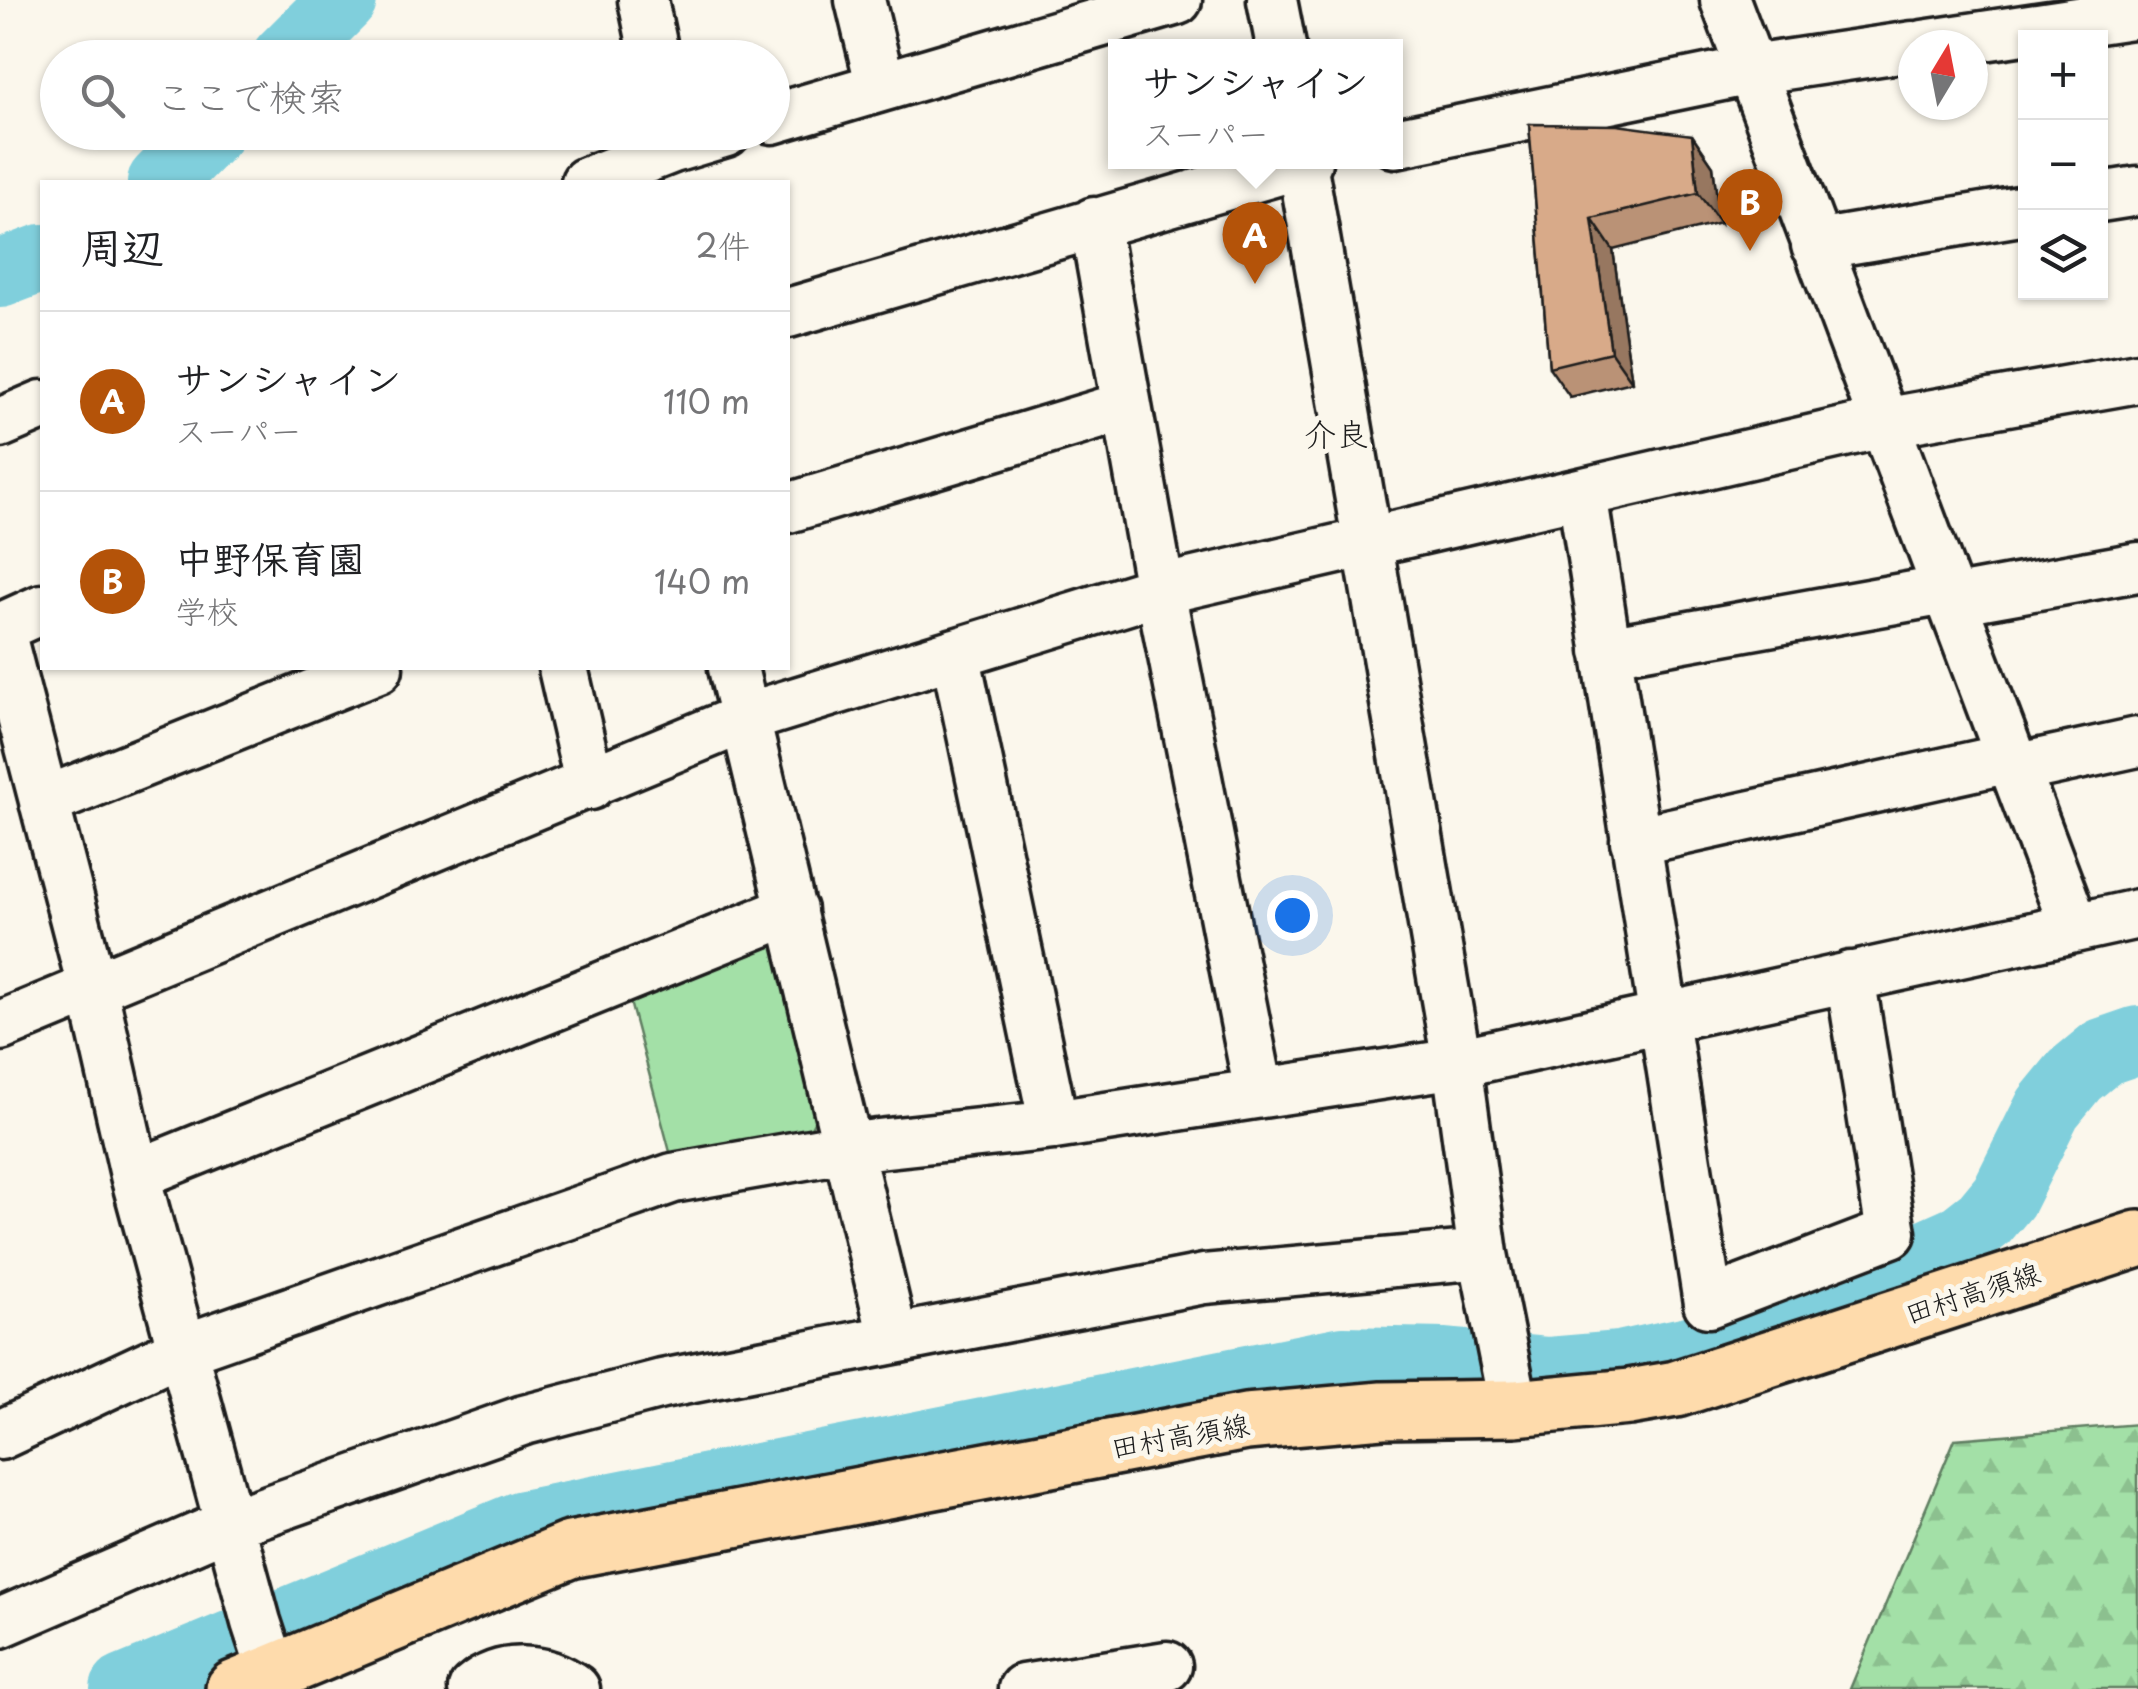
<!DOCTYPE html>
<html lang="ja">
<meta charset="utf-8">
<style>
:root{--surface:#fff;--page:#f2f2f2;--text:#202124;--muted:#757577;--line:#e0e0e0;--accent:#b45309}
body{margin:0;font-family:"Playpen Sans","Klee One",sans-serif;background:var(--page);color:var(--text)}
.controls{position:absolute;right:30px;top:30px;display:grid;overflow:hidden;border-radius:0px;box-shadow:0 2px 8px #0004}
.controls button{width:90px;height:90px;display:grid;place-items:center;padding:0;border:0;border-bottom:2px solid var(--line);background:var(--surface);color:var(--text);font:50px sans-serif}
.compass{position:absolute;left:1898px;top:30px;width:90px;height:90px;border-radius:50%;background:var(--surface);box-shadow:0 2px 8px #0004;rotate:10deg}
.you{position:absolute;left:1292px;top:915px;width:35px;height:35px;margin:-25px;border:8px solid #fff;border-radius:50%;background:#1a73e8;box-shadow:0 0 0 15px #1a73e833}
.badge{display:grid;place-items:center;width:65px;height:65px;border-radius:50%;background:var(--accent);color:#fff;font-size:32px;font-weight:700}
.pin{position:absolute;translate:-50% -82px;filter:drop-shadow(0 2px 5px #0008)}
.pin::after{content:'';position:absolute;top:52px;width:35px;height:30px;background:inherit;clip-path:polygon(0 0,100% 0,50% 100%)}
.popup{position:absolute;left:1108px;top:39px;width:295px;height:130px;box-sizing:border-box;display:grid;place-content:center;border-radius:0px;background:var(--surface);filter:drop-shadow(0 2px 8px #0005);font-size:32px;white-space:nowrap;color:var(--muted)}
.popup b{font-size:38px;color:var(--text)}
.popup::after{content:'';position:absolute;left:50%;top:100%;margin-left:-20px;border:20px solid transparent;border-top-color:var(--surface)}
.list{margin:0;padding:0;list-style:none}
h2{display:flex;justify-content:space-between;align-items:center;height:130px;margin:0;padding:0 40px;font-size:42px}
h2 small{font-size:32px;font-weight:400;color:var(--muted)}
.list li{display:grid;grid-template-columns:65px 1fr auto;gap:30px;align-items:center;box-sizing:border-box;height:180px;padding:0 40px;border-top:2px solid var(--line)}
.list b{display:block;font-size:38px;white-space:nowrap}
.list p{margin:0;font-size:32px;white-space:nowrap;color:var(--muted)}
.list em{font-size:32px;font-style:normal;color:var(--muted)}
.icon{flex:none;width:55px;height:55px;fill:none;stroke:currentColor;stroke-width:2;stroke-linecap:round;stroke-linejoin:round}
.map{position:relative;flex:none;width:2138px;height:1689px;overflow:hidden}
.search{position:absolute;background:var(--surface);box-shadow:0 2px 8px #0004;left:40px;top:40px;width:750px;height:110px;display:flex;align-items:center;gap:25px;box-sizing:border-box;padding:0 35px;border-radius:55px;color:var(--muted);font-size:38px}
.panel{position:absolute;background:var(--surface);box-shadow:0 2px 8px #0004;left:40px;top:180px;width:750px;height:490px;border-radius:0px}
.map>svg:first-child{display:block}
</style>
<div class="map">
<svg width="2138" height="1689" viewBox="0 0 2138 1689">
<defs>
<pattern id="forest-firs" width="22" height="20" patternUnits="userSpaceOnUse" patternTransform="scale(2.5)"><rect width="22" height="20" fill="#a3e0a7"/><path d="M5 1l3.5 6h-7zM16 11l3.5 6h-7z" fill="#8cc08f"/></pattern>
</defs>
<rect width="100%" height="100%" fill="#fbf7ec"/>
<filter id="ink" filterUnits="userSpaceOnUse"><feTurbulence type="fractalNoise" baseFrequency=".01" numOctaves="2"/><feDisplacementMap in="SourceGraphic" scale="20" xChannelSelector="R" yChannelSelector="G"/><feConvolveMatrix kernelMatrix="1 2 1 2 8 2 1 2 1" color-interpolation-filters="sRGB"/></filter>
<g filter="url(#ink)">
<path fill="#a3e0a7" stroke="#607e62" stroke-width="2.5" d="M762,934L781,943L821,1109L805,1138L683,1161L670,1152L629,998Z"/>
<path fill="url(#forest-firs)" stroke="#607e62" stroke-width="2.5" d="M2138,1424V1689H1850L1955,1439Z"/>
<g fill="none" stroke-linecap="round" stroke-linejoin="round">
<path stroke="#80cfdc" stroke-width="68" d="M285,58L343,0
M161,182L210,132
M0,274L42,258
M124,1689L523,1524L1343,1360L1445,1362L1549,1371L1620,1365L1698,1348L1825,1298L1962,1237L1985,1219L2004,1196L2048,1108L2075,1075L2103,1052L2138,1040"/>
<g stroke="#1c1c1c" stroke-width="55">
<path id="minor" d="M643,0L655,58
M860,0L881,87
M1272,0L1281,46
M1725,0L2074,926
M1923,45L2138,13
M772,119L1177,0
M1395,143L1751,70L1913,46
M1302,162L1457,1063L1483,1254L1514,1408
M586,182L673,148L726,132
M2100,197L2138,191
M1094,222L1160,590L1259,1092
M1816,245L2026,210
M788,313L1307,162
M0,423L42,405
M1582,493L1708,1303L1891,1233L1850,976
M788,508L1127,406
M1950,601L2138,567
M0,628L42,609
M0,631L92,986L135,1175L256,1622L278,1689
M1606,651L1946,590
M955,653L1054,1125
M563,668L590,785
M733,668L893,1337
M2014,769L2138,742
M44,802L378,668
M1635,841L2010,758
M0,1026L745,718L1160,590L1883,423L2138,378
M135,1175L792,910
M0,1435L184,1349L673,1178L850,1147L1054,1125L1457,1063L2138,914
M0,1623L229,1524L524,1420L662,1384L1204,1279L1483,1254
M473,1689C502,1664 546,1667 575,1689
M1023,1689L1167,1666"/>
</g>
<g stroke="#1c1c1c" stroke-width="62">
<path id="major" d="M234,1689L570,1550L1246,1422L1382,1410L1514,1408L1629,1397L1676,1389L2138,1239"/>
</g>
<use href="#minor" stroke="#fbf7ec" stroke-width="48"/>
<use href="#major" stroke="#fedbac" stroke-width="55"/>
</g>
<path fill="#ba9276" stroke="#1c1c1c" stroke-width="2.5" d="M1529,124L1692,135L1713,166L1720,223L1613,250L1632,382L1570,397L1549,367Z"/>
<path fill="#977760" stroke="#1c1c1c" stroke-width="2.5" d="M1692,135L1713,166L1720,223L1698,193Z
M1592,219L1613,250L1632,382L1611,352Z"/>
<path fill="#d8aa89" stroke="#1c1c1c" stroke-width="2.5" d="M1529,124L1617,125L1692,135L1698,193L1592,219L1611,352L1549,367Z"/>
</g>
<g text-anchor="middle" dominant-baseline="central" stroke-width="10" stroke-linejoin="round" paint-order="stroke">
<g font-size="28" fill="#1c1c1c" stroke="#fbf7ec">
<text transform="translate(1972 1292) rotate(-18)">田村高須線</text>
<text transform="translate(1180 1435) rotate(-10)">田村高須線</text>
</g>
<g font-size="32" fill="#1c1c1c" stroke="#fbf7ec">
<text x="1336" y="433">介良</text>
</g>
</g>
</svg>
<div class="controls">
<button>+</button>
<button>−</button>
<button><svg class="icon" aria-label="layers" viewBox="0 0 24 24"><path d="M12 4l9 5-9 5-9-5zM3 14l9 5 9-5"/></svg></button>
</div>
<svg class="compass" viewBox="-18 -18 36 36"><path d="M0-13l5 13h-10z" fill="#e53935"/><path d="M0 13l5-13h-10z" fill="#757577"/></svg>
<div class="you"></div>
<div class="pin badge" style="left:1255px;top:284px">A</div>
<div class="popup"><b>サンシャイン</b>スーパー</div>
<div class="pin badge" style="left:1750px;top:251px">B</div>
<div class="search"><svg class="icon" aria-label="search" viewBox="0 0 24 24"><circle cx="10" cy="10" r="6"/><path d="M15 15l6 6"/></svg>ここで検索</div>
<section class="panel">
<h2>周辺<small>2件</small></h2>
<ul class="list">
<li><span class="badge">A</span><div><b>サンシャイン</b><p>スーパー</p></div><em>110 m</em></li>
<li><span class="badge">B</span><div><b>中野保育園</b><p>学校</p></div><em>140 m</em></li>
</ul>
</section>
</div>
